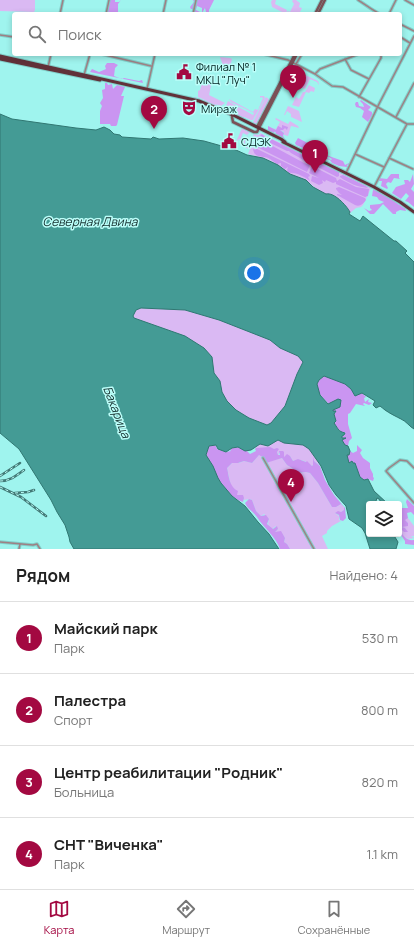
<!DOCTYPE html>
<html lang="ru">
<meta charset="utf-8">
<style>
:root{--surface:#fff;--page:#f2f2f2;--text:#222;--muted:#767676;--line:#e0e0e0;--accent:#a30941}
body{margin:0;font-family:Manrope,sans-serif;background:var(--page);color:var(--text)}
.controls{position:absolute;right:12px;bottom:12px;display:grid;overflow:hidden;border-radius:4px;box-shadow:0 2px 6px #0003}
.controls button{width:36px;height:36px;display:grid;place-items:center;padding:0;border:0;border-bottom:1px solid var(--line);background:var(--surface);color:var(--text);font:20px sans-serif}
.you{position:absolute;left:254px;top:273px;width:14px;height:14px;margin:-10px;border:3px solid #fff;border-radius:50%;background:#1a73e8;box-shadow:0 0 0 6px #1a73e833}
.badge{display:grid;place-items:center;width:26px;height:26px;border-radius:50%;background:var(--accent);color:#fff;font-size:13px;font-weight:700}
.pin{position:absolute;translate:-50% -33px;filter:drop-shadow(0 1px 2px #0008)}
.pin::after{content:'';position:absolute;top:21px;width:14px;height:12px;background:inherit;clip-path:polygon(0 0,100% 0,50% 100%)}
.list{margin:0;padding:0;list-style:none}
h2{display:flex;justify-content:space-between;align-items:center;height:52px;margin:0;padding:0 16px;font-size:17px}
h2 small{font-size:13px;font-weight:400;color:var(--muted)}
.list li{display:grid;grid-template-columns:26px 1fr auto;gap:12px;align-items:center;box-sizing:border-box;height:72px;padding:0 16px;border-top:1px solid var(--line)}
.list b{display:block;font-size:15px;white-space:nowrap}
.list p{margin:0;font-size:13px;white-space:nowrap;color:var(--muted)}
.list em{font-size:13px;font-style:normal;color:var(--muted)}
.icon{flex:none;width:22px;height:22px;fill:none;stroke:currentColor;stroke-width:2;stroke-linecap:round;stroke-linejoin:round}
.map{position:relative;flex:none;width:414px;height:549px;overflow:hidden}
.search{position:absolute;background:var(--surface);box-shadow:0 2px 6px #0003;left:12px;right:12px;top:12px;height:44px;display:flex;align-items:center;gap:10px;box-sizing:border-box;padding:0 14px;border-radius:4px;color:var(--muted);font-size:15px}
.sheet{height:340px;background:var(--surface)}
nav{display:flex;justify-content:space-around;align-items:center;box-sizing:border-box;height:56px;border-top:1px solid var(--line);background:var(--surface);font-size:11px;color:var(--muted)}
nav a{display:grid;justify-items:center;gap:2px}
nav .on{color:var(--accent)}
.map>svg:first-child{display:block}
</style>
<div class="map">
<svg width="414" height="549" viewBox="0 0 414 549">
<rect width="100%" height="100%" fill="#9ff4ee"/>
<path fill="#dab9f3" d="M0,0H35V10L34,12L0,11Z
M272,0H276L275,4L287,10L286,14L288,11L290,12L294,4L292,1L293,0H296L300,3L299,7L302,8L299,14H286L272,7L271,2Z
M220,57L230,58V60V58L232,59L229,71H227L226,74Z
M303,74L318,81L319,84V85L317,82L310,79L305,89L295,85L300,76Z
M204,75L206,76L205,79L212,81L209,95L225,103L221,106L215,104L222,109L202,100L190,97H195L210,102L198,97V91L200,90Z
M309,85L315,88L314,92L311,91L309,93L306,92L299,107L292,105L296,97L299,99L303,92H305Z
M260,96H264L265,98L253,120H251L244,117V119L225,108L228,101L253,115L254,113L231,102L229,99L253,112L255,109L258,110L263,98L261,97L260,98Z
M266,97L270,100L258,123L256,124L253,122Z
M288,106L299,111L302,122L291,117V114L287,111L285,115H284Z
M276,118L288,124L290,121L298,126L299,128L291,126L288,136L284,135V132L280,130L284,129L283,126L282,128L278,127L276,130L272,128L276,129L280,122L275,119Z
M242,128L250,132L247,135L243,133L241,138L244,140L248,135L245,142L246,146L250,147L256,138L253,136L254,134L259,135L260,133L371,188L363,205L361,207L356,208L350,213L345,205L331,194H326L320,192L306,180L290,174L278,165L269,160L248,154L250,149L246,148L242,141L239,139L236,142Z
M141,308L185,310L219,320L270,340L280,348L298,356L303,362L297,374L285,406L271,424L267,425L249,418L236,410L227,401L222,392L220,381L214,373L212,357L204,348L185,336L134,318L133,316L136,310Z
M278,440C286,444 296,442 304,445C311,448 317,460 321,466L314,461V459L313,465L312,466C306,461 300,458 293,461L290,456L284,457L283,451H279V456L277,452L278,450L261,448L260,449L255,448L260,444L268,446Z
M259,455L270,461L282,458L287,465L292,468L295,471L298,473L306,472L310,473L318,483L332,507H336L341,504L344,507V510L341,512L335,513L339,516V520L341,521L332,526L327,531V533L322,536L328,549H290L287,544L284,542L285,538L281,532H275L278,529L276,526L272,529L268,524L269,519L264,514L261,516L256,511L252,500L250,499L244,500V498L240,495H237L236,491L231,486L227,468L233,462L239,463L244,461L252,463Z
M408,518L414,526V536H411L414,538L408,539L403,536L401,531L403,530L404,532L406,531V529L402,527L408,523L404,520Z"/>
<path fill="#ca95f1" d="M110,0H115V2H119L121,0L118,4V14H111L107,12Z
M193,0H214L209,10V13L206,12L205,8L202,13V8L197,6L196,10L200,12L195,13L194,9H191L190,7L194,2Z
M107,63H114L118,65L115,68L114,76L122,79L124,78L139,81L142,80L143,83L90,72L92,69L99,72L106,69L105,66Z
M105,83H107L108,85L112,84L113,89L117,85L125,87L121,96H124L117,125L116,126H111L110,124H100V111L102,106L100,103L103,98L102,90L105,89Z
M361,100L371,107L368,110L372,112V115L368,122L362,117L364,111L360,108L356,107L355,104L356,102H358L359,106L364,107L363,104L360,101Z
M282,125L288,127L287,130L285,128L283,130H280L284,133L283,136L285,139L276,134L275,131L274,133L268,131V126L276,130L278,126L282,128Z
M262,134L266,138L271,139L311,159L313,161L312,163H309L291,153L289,151H287L262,139L260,136Z
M298,138L321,150V152L314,153L296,145L295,143Z
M260,139L262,142H265L262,143L261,146L267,143L304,163L310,165L307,172L257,147Z
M255,148L309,174L310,176L308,177L310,181C305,177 295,172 289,173L287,170L288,167L285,169L281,166V163L277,164C274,162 269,157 264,157C258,156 254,156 253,149L256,150Z
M323,153L325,155L323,156L331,160L332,159L326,155L343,161L345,165L349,163L350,164L347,165V167L339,166L332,163L330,160L320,157Z
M315,161L339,172V176L337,177L314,165L313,162Z
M312,166L336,178L337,181L340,179L356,187L369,189L368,196L365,197L336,184V182L333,183L326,180L325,182L322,180L323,183L319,185L311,181L312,176L319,178L309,173Z
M391,174H399V178L400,179L394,178L391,183L388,182L386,184L388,188L387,189L381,186L382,181H378L379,178L387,179Z
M413,174L414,184L411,189L414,192V207L408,202L405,201L409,196L406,193L401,199L392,193L396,187L405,184L404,180H408L410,182Z
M343,175L366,186L368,188C358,187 348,183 340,177V176Z
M339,187L365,198L366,200C363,204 360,207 355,205L337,195V194L342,195L339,193L336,189V188Z
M373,190C383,190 395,204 405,208L406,211L400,210L396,212V214H393L383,204L374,214H370L364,208L369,211L372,210L370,208V205L380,204L384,202L379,200L377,197L372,196Z
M323,376C332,377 344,382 350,388C352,390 353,393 355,396L362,393L366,397L364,398L365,402L369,399L368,402L372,403L369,405L364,403L363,404L365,406L356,404L350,413L348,414V424L352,438L349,441L348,446L345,445L342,440L346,438H343L342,436H344L345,432L341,433L340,430H337L334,423L336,422L334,414L336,411L333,412V410L340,407L341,400L338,399L329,404C320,394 310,388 323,376Z
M214,445L216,446L217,449L226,452L231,451L230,450L232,448L239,447L243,450L247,451L250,454L256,451L255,449L256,448L270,447L274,449L277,448L279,449L277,452L278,455H280L279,451H283L284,452V457L287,454L290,456L293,461L298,459L306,462L307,461L312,466L313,465V457L314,461L320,466L325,480L334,495L345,508L346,518L343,521L340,520L339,515L335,513L338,511L341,512L344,510V507L341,504L336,507H332L318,483L310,473L306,472L296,473L292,468L287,465L282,458L266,463L264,458L259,455L252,463L244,461L238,463H232L227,468C229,476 229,487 238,491L237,495H243L244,498L243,502L238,500L232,496L218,479L213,466L206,455L209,446Z
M357,445L362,450L360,453L363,458L370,463V468L373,474V477L374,478L373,481L368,479L363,480L360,477L355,463H353L352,461L349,463L346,457L347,455H349L350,451L353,453L357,451Z
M249,499L252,500L256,511L261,516L266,515L269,519L267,524L273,529L277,526L278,529L275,532L281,531L285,538L284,542L287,544L290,549H280C276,537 263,527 257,517C253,511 248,510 245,503Z
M407,499L414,506V515L411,512L407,513L408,518L405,520L408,523V526L402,527L405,528L408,532H404L402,530L401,531C403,537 408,541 414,540V545L405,544V541L399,532V508H408L406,502Z"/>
<path fill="#449b95" stroke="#307772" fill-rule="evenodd" d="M0,114L12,119L76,128L96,130L104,127L110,130L114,134L120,135L122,137L151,139L153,137L159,139L183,138L204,141L236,150L247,155L263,158L278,165L290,174L306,180L313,187L326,194C334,192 346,205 350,212L349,214L360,221L363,216L394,241H396L407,251L405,253L414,262V429C410,427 406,421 401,419C397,417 389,413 385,410C383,409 382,407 380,406L376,408L373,405L375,401L362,393L355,396L351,389L345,384L324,376L319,380L317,384L320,395L328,404L338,399L341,400L340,407L333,410V411H336L334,414L336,421L334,423C339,430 338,431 345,433L344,435L342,436V438H346L342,440L345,445L348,446L350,451L349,455H347L349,463L352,461L353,463H355L360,477L364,480L368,479L374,491L388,504H382L379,499L377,498L376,501L379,504H369V534H393L398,542L396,549H370L365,533L362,528L349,519L346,506L336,495L329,485L321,466L309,449L303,445L284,443L278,440L268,446L260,444L251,450L245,451L238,447L232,448L226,452L218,449L216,445L209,446L206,455L213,466L218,478L221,483L232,496L245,506L258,522L269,534L279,549H74L70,542L69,537L65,525L57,512L51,500L19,449L0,433ZM141,308L185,310L219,320L270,340L280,348L298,356L303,362L297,374L285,406L271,423L267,425L249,418L236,410L227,401L222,392L220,381L214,373L212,357L204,348L185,336L134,318L133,316L136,310Z"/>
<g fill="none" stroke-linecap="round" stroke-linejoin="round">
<g stroke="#82cec9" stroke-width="3.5">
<path id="minor" d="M358,0C366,5 372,10 380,14
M405,0L414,5
M60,14L63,0
M106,14L109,0
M163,14L166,0
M193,14L196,0
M389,14L396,0
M400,24L414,31
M0,35L14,37
M400,38H402L410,43
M101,54L151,66
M263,54L288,60L315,74L332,86L343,87L407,124H414
M345,59L351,70L369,79
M296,64L302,54
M48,67L51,54
M315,74L320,69L359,54
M84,75L90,54
M147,89L155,54
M359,97L381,58V54
M396,117L414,83
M355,154L384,167
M389,158L413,169
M346,173L379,104L414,36
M374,187L407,124
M263,458L314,549
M414,468L407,461L400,460L389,468L386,471L414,503
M0,542L33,545L37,544L40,549
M19,549L20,544"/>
</g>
<g stroke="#82cec9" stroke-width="4.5">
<path id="secondary" d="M315,14L322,0
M318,14L325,0
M232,117L233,122L254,132
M257,127L295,54
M259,128L297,54
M254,132H257L258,130"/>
</g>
<g stroke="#82cec9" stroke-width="5">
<path id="primary" d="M0,56L199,101L233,115L281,139L285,142
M0,59L100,80
M283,142L374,187L400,202L414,212"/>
</g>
<use href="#minor" stroke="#9e8084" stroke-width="1.5"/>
<use href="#secondary" stroke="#7b5157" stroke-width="2.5"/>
<use href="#primary" stroke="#613139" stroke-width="3"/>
<g stroke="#427976" stroke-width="2.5">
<path id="rail" d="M0,476L20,463
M0,481C10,481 16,476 24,470
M0,487L21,497L46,516
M15,493L28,492L34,490"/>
</g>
<use href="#rail" stroke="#bcfef9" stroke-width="1" stroke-dasharray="3" stroke-linecap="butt"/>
</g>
<defs>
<g id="civic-bare" transform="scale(1.2)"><path d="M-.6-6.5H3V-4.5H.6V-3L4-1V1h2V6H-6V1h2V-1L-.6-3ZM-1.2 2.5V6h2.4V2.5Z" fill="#a30941" stroke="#bcfef9" stroke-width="2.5" paint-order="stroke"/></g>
<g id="theatre-bare" transform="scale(1.2)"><path d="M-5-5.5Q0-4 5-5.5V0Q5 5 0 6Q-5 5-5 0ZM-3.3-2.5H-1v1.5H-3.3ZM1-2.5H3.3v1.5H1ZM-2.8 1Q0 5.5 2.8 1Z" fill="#a30941" stroke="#bcfef9" stroke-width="2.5" paint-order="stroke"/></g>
</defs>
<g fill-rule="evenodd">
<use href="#civic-bare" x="184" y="72"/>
<use href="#theatre-bare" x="189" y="108"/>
<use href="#civic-bare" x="229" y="141"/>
</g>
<g text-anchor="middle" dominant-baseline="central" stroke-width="3" stroke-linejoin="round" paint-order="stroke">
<g font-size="11" fill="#002220" stroke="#bcfef9" text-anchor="start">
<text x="196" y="66">Филиал № 1<tspan x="196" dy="13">МКЦ "Луч"</tspan></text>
<text x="201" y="108">Мираж</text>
<text x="241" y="141">СДЭК</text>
</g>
<g font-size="12" font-style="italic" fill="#15302f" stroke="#bcfef9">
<text x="90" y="221">Северная Двина</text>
<text transform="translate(117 412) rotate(69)">Бакарица</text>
</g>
</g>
</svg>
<div class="controls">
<button><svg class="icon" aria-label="layers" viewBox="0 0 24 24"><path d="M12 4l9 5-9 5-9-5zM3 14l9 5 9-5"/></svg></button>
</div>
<div class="you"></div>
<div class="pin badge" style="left:315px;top:173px">1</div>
<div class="pin badge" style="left:154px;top:129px">2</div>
<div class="pin badge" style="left:293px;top:98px">3</div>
<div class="pin badge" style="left:291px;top:502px">4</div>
<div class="search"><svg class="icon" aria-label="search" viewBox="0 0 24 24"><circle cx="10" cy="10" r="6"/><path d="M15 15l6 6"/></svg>Поиск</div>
</div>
<section class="sheet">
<h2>Рядом<small>Найдено: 4</small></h2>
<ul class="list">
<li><span class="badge">1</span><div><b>Майский парк</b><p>Парк</p></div><em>530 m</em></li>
<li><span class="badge">2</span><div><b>Палестра</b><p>Спорт</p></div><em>800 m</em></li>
<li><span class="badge">3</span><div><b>Центр реабилитации &quot;Родник&quot;</b><p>Больница</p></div><em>820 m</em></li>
<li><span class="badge">4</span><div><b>СНТ &quot;Виченка&quot;</b><p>Парк</p></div><em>1.1 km</em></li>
</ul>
</section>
<nav>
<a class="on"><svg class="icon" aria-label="map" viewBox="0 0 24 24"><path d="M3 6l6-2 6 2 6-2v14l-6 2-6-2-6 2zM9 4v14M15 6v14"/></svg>Карта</a>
<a><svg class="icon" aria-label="directions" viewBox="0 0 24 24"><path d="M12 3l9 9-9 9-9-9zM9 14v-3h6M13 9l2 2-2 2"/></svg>Маршрут</a>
<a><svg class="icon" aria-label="saved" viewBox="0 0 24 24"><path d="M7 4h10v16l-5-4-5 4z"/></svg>Сохранённые</a>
</nav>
